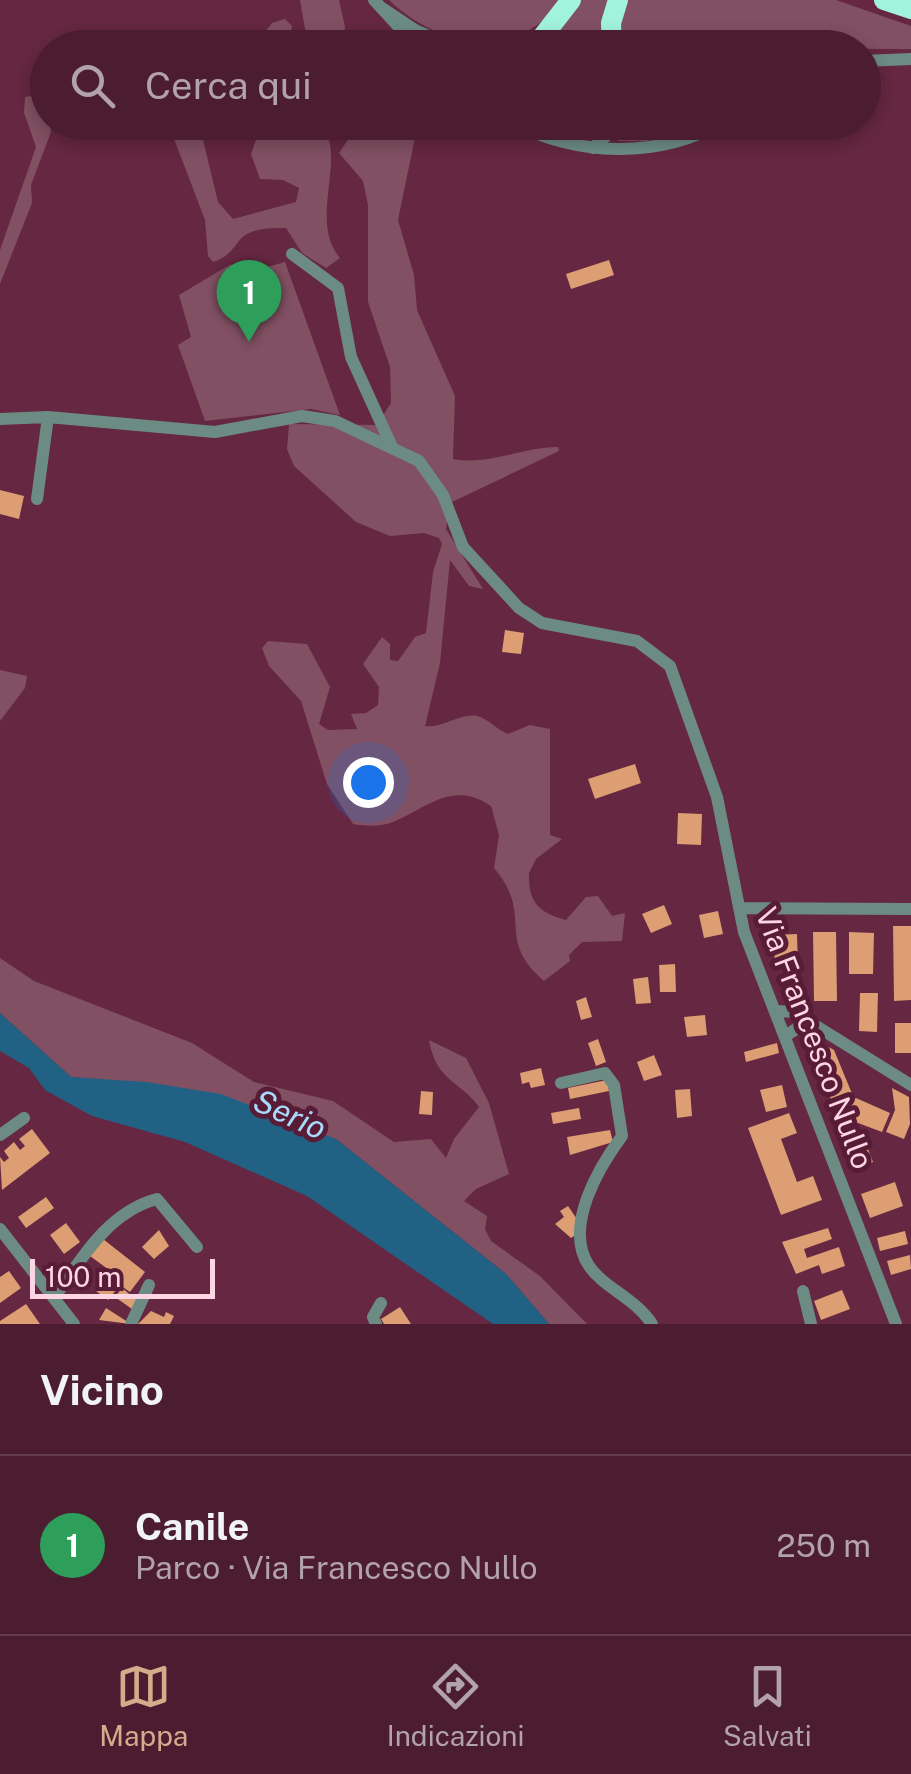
<!DOCTYPE html>
<html lang="it">
<meta charset="utf-8">
<style>
:root{--surface:#4c1d31;--page:#532639;--text:#f1f3f6;--muted:#b2a2ab;--line:#633b4d;--accent:#d6ab8b}
body{margin:0;font-family:"Public Sans",sans-serif;background:var(--page);color:var(--text)}
.scale{position:absolute;left:30px;bottom:25px;width:185px;box-sizing:border-box;padding-left:10px;border:5px solid #fed6e3;border-top:0;font-size:28px;line-height:35px;white-space:nowrap;color:#fed6e3;-webkit-text-stroke:8px #591c37;paint-order:stroke}
.you{position:absolute;left:368px;top:782px;width:35px;height:35px;margin:-25px;border:8px solid #fff;border-radius:50%;background:#1a73e8;box-shadow:0 0 0 15px #1a73e833}
.badge{display:grid;place-items:center;width:65px;height:65px;border-radius:50%;background:var(--accent);color:#fff;font-size:32px;font-weight:700}
.pin{position:absolute;translate:-50% -82px;filter:drop-shadow(0 2px 5px #0008)}
.pin::after{content:'';position:absolute;top:52px;width:35px;height:30px;background:inherit;clip-path:polygon(0 0,100% 0,50% 100%)}
.list{margin:0;padding:0;list-style:none}
h2{display:flex;justify-content:space-between;align-items:center;height:130px;margin:0;padding:0 40px;font-size:42px}
h2 small{font-size:32px;font-weight:400;color:var(--muted)}
.list li{display:grid;grid-template-columns:65px 1fr auto;gap:30px;align-items:center;box-sizing:border-box;height:180px;padding:0 40px;border-top:2px solid var(--line)}
.list b{display:block;font-size:38px;white-space:nowrap}
.list p{margin:0;font-size:32px;white-space:nowrap;color:var(--muted)}
.list em{font-size:32px;font-style:normal;color:var(--muted)}
.icon{flex:none;width:55px;height:55px;fill:none;stroke:currentColor;stroke-width:2;stroke-linecap:round;stroke-linejoin:round}
.map{position:relative;flex:none;width:911px;height:1324px;overflow:hidden}
.search{position:absolute;background:var(--surface);box-shadow:0 5px 15px #0003;left:30px;right:30px;top:30px;height:110px;display:flex;align-items:center;gap:25px;box-sizing:border-box;padding:0 35px;border-radius:55px;color:var(--muted);font-size:38px}
.sheet{height:310px;background:var(--surface)}
nav{display:flex;justify-content:space-around;align-items:center;box-sizing:border-box;height:140px;border-top:2px solid var(--line);background:var(--surface);font-size:28px;color:var(--muted)}
nav a{display:grid;justify-items:center;gap:5px}
nav .on{color:var(--accent)}
.map>svg:first-child{display:block}
</style>
<div class="map">
<svg width="911" height="1324" viewBox="0 0 911 1324">
<rect width="100%" height="100%" fill="#652741"/>
<path fill="#815062" d="M300,0H339L345,27L343,47L316,46L305,29Z
M389,0H562C518,62 439,48 389,0Z
M576,0H608L604,47L552,34Z
M622,0H836L911,26V49L619,48Z
M285,19L292,26L288,47H264L262,36L272,23Z
M42,94L47,99L51,132L31,185L32,203L0,284V250L36,147L24,113L25,97Z
M168,123H199L218,202L233,219L296,202L299,188L283,180L260,179L251,154L256,140L244,123H264L266,128L277,123H328C326,134 331,143 331,155C332,188 316,230 340,258L326,268L302,253L286,228C225,227 248,250 213,262L208,256L205,220Z
M359,123H418L398,220L414,275L417,310L455,396L453,459C487,466 523,447 558,447L559,451L450,503L446,529L483,589L469,586L450,560L440,663L425,726C442,729 464,710 480,717C490,721 498,730 508,734L530,725L550,729V835L562,839L536,859L529,873C528,902 539,913 566,920L586,897L598,896L612,916L625,913L622,941L582,942L569,955L570,961L544,981C494,938 535,916 494,868L499,835L491,806C453,780 428,807 393,822C381,827 366,826 353,824L327,784L301,701L269,666L262,648L268,641L307,644L330,687L319,724L328,730L357,729L351,714L366,713L378,705L379,687L363,664L382,637L390,644V660L398,661L415,637L426,633L433,572L442,544L439,538L424,533L390,536L356,522L294,466L287,449L289,424L377,425L391,403L390,367L368,302V205L363,181L339,153Z
M632,123H707L647,141H618Z
M285,262L340,415L311,409L205,421L178,345L191,337L179,295L231,264L235,276Z
M0,670L27,676L25,688L0,721Z
M0,958L34,981L192,1043L254,1082L333,1101L394,1142L431,1139L446,1158L454,1139L479,1107C461,1081 436,1082 429,1040L466,1058L489,1103L509,1174L476,1189L464,1201L487,1216L485,1229L491,1241L540,1276L587,1324H549L506,1274L336,1139L104,1080L71,1077L0,1013Z"/>
<path fill="#216184" d="M0,1013L71,1077L146,1082L221,1094L336,1139L506,1274L549,1324H493L307,1196L185,1142L92,1116L45,1090L29,1068L0,1051Z"/>
<path fill="#dc9e72" d="M609,260L614,275L571,289L566,274Z
M0,490L24,496L19,519L0,514Z
M505,630L524,633L521,654L502,652Z
M635,764L641,783L595,799L588,779Z
M678,813L702,814L701,845L677,844Z
M664,905L672,924L651,933L642,914Z
M718,911L723,934L704,938L699,915Z
M893,926H911V1000L894,1001Z
M813,932H836L837,1001H814Z
M849,932L874,933L873,974H849Z
M797,934L798,969H775L774,935Z
M675,964L676,992H660L659,965Z
M648,977L651,1003L636,1004L633,979Z
M860,993H878L877,1032L859,1031Z
M586,997L592,1017L581,1020L576,1001Z
M705,1015L707,1035L687,1037L684,1017Z
M895,1023H911V1053H895Z
M598,1039L606,1062L596,1066L588,1043Z
M814,1039L834,1050L853,1096L834,1107L810,1045Z
M777,1043L779,1053L746,1062L744,1052Z
M654,1055L662,1075L644,1081L637,1062Z
M541,1068L545,1085L531,1088L529,1082L522,1084L520,1073Z
M607,1080L609,1091L570,1099L568,1088Z
M782,1085L787,1107L766,1112L760,1090Z
M892,1088L909,1097L910,1124L904,1139L886,1132L895,1110Z
M690,1089L692,1116L677,1118L675,1090Z
M421,1091L433,1092L432,1115L419,1114Z
M856,1098L890,1113L882,1132L842,1117L847,1104Z
M579,1108L581,1119L553,1124L551,1113Z
M789,1113L797,1133L781,1139L797,1182L813,1176L822,1200L781,1215L748,1128Z
M32,1129L50,1153L2,1190L0,1157L4,1162L9,1158L4,1151L14,1142L20,1150L25,1146L19,1139Z
M610,1130L613,1142L570,1155L567,1137Z
M865,1141L873,1162L851,1171L843,1149Z
M895,1182L903,1206L870,1218L861,1194Z
M46,1197L54,1208L26,1228L18,1217Z
M568,1206L579,1222L575,1225L580,1232L571,1238L555,1224L564,1217L560,1211Z
M66,1223L80,1242L64,1254L50,1235Z
M828,1228L832,1239L804,1249L807,1258L839,1247L845,1266L822,1274L819,1265L796,1274L782,1242Z
M159,1230L169,1246L154,1259L142,1247Z
M905,1231L908,1244L880,1251L877,1238Z
M103,1239L145,1272L130,1292L120,1285L108,1300L96,1291L116,1275L90,1256Z
M910,1255L911,1269L891,1275L887,1261Z
M9,1271L21,1288L0,1303V1277Z
M122,1288L138,1301L132,1309L115,1297Z
M842,1290L850,1309L821,1320L814,1301Z
M26,1304L40,1324H0V1321Z
M400,1307L411,1324H384L381,1319Z
M106,1308L131,1324L99,1320Z
M151,1311L164,1317L166,1312L174,1316L170,1324H138Z"/>
<g fill="none" stroke-linecap="round" stroke-linejoin="round">
<path stroke="#6c8c83" stroke-width="12" d="M374,0L418,48
M382,8L415,30L455,48
M535,45L569,48
M864,61L911,59
M510,122C578,156 656,160 724,122
M593,148L621,122
M292,254L338,288L351,357L392,447
M0,419L48,417L215,432L302,416L335,421L419,461L443,495L463,547L519,608L542,623L637,641L670,666L717,797L744,932L896,1324
M37,499L48,417
M739,908L911,909
M777,1011L796,1012L808,1021L787,1035
M808,1021L911,1085
M561,1083L605,1073L614,1085L622,1136C599,1167 563,1227 589,1266C604,1288 635,1298 652,1324
M0,1135L24,1118
M0,1229L74,1324
M803,1291L811,1324
M54,1298C81,1259 108,1212 157,1199L197,1247
M131,1324L149,1285
M376,1324L373,1317L381,1303"/>
<path stroke="#a2f3de" stroke-width="20" d="M884,0L911,9
M536,45L571,0
M612,48L611,23L618,0"/>
</g>
<g text-anchor="middle" dominant-baseline="central" stroke-width="10" stroke-linejoin="round" paint-order="stroke">
<g font-size="30" fill="#fed6e3" stroke="#591c37">
<text transform="translate(815 1038) rotate(69)">Via Francesco Nullo</text>
</g>
<g font-size="32" font-style="italic" fill="#a8dafa" stroke="#591c37">
<text transform="translate(290 1114) rotate(25)">Serio</text>
</g>
</g>
</svg>
<div class="scale">100 m</div>
<div class="you"></div>
<div class="pin badge" style="left:249px;top:342px;background:#2e9e5b">1</div>
<div class="search"><svg class="icon" aria-label="search" viewBox="0 0 24 24"><circle cx="10" cy="10" r="6"/><path d="M15 15l6 6"/></svg>Cerca qui</div>
</div>
<section class="sheet">
<h2>Vicino<small></small></h2>
<ul class="list">
<li><span class="badge" style="background:#2e9e5b">1</span><div><b>Canile</b><p>Parco · Via Francesco Nullo</p></div><em>250 m</em></li>
</ul>
</section>
<nav>
<a class="on"><svg class="icon" aria-label="map" viewBox="0 0 24 24"><path d="M3 6l6-2 6 2 6-2v14l-6 2-6-2-6 2zM9 4v14M15 6v14"/></svg>Mappa</a>
<a><svg class="icon" aria-label="directions" viewBox="0 0 24 24"><path d="M12 3l9 9-9 9-9-9zM9 14v-3h6M13 9l2 2-2 2"/></svg>Indicazioni</a>
<a><svg class="icon" aria-label="saved" viewBox="0 0 24 24"><path d="M7 4h10v16l-5-4-5 4z"/></svg>Salvati</a>
</nav>
